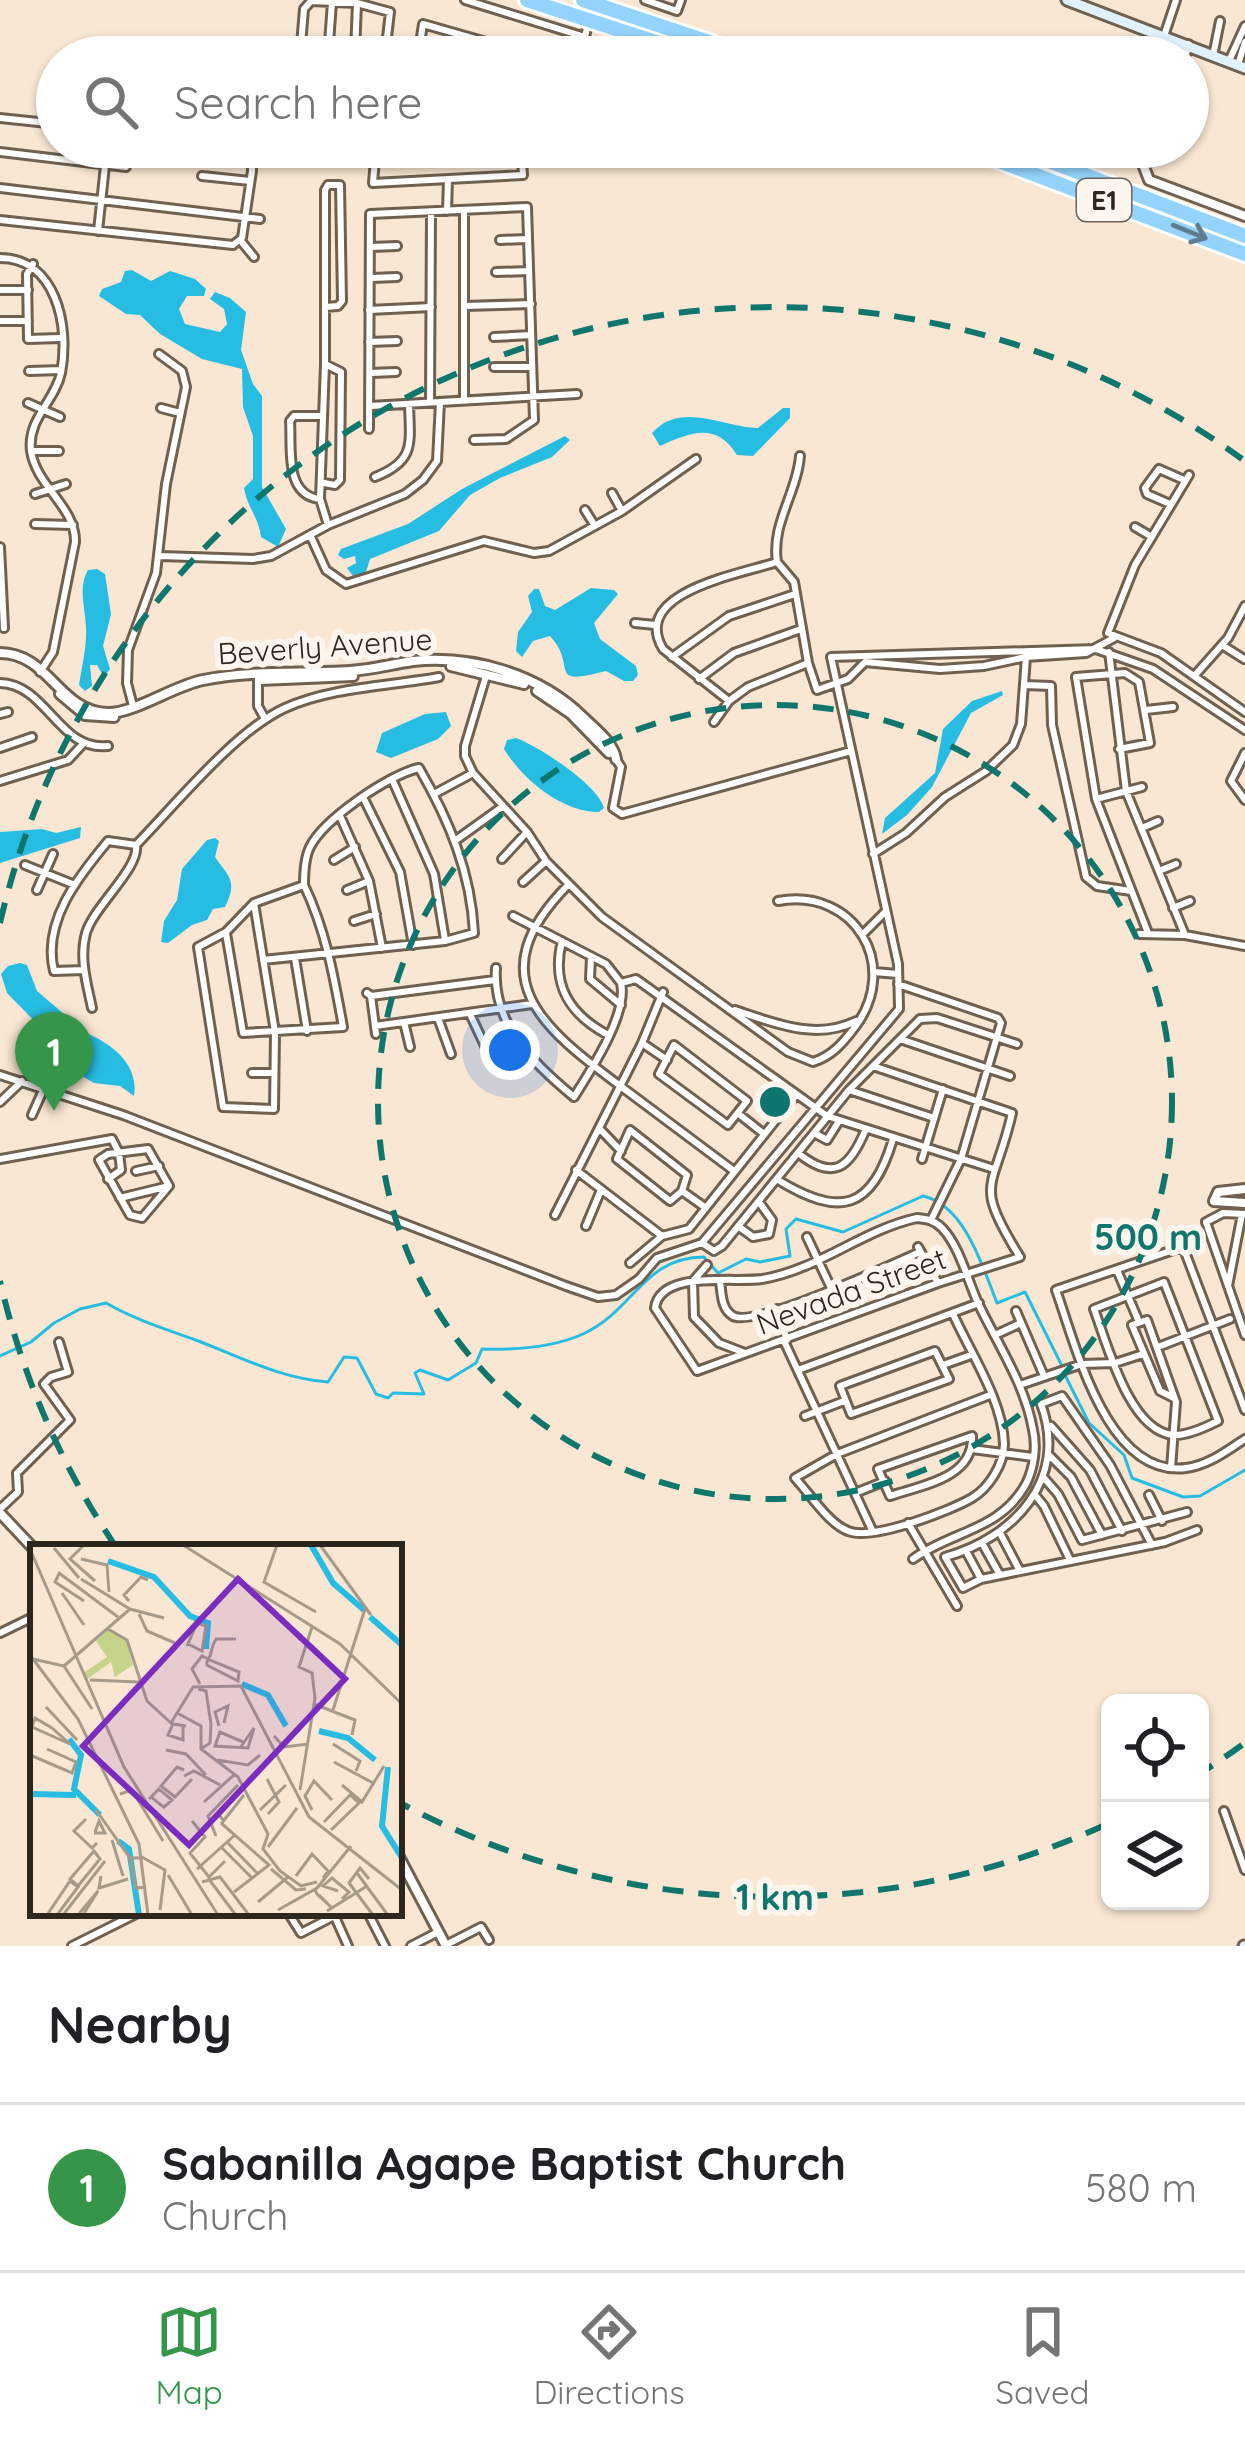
<!DOCTYPE html>
<style>
:root{--surface:#fff;--page:#f2f2f2;--text:#202124;--muted:#757577;--line:#e0e0e0;--accent:#35964a}
body{margin:0;font-family:Quicksand,sans-serif;background:var(--page);color:var(--text)}
.controls{position:absolute;right:36px;bottom:36px;display:grid;overflow:hidden;border-radius:18px;box-shadow:0 3px 9px #0004}
.controls button{width:108px;height:108px;display:grid;place-items:center;padding:0;border:0;border-bottom:3px solid var(--line);background:var(--surface);color:var(--text);font:60px sans-serif}
.you{position:absolute;left:510px;top:1050px;width:42px;height:42px;margin:-30px;border:9px solid #fff;border-radius:50%;background:#1a73e8;box-shadow:0 0 0 18px #1a73e833}
.badge{display:grid;place-items:center;width:78px;height:78px;border-radius:50%;background:var(--accent);color:#fff;font-size:39px;font-weight:700}
.pin{position:absolute;translate:-50% -99px;filter:drop-shadow(0 3px 6px #0008)}
.pin::after{content:'';position:absolute;top:63px;width:42px;height:36px;background:inherit;clip-path:polygon(0 0,100% 0,50% 100%)}
.list{margin:0;padding:0;list-style:none}
h2{display:flex;justify-content:space-between;align-items:center;height:156px;margin:0;padding:0 48px;font-size:51px}
h2 small{font-size:39px;font-weight:400;color:var(--muted)}
.list li{display:grid;grid-template-columns:78px 1fr auto;gap:36px;align-items:center;box-sizing:border-box;height:168px;padding:0 48px;border-top:3px solid var(--line)}
.list b{display:block;font-size:45px;white-space:nowrap}
.list p{margin:0;font-size:39px;white-space:nowrap;color:var(--muted)}
.list em{font-size:39px;font-style:normal;color:var(--muted)}
.icon{flex:none;width:66px;height:66px;fill:none;stroke:currentColor;stroke-width:2;stroke-linecap:round;stroke-linejoin:round}
.map{position:relative;flex:none;width:1245px;height:1946px;overflow:hidden}
.search{position:absolute;background:var(--surface);box-shadow:0 3px 9px #0004;left:36px;right:36px;top:36px;height:132px;display:flex;align-items:center;gap:30px;box-sizing:border-box;padding:0 42px;border-radius:66px;color:var(--muted);font-size:45px}
.sheet{height:324px;background:var(--surface)}
nav{display:flex;justify-content:space-around;align-items:center;box-sizing:border-box;height:168px;border-top:3px solid var(--line);background:var(--surface);font-size:33px;color:var(--muted)}
nav a{display:grid;justify-items:center;gap:6px}
nav .on{color:var(--accent)}
.map>svg:first-child{display:block}
</style>
<div class="map">
<svg width="1245" height="1946" viewBox="0 0 1245 1946">
<rect width="100%" height="100%" fill="#f9e7d3"/>
<path fill="#27bde3" d="M132,270L151,281L170,271L195,279L206,289L204,296H187L179,309L185,324L220,332L227,324L224,309L210,299L215,292L230,298L246,312L241,350L253,384L262,396V487L286,529L278,547L261,537C259,518 247,507 244,488L253,479V436L243,407L242,369L202,359L160,334L140,315L126,314L99,296L102,289L121,282L125,271Z
M783,408H790V418L753,456L737,455C716,422 692,432 660,446L652,433C681,400 725,428 758,428Z
M565,436L570,440L552,457L500,478L470,495L439,531L370,559L366,572L353,576L347,568L356,563L355,556L344,559L338,555L341,549L408,524L462,489Z
M97,569L105,574L111,614L103,646L110,669L104,677L97,665H90L92,686L85,691L79,685C82,666 87,646 86,627C85,607 78,587 88,570Z
M591,588L614,590L618,594L594,623L600,639L636,666L638,675L633,681H624L606,671C544,687 579,667 550,636L533,641L522,657L516,651L518,632L532,612L528,596L534,589H539L545,606L555,610Z
M1002,691L1003,695L971,713L932,787L907,815L882,834L885,818L935,773L943,729L972,701Z
M446,712L451,726L438,739L391,758L376,752L382,733L425,714Z
M516,738C540,747 598,785 604,808L599,812C562,812 523,780 504,749L507,740Z
M81,827L80,838L0,863V832L42,829L56,833Z
M215,838L219,841L215,857C229,877 238,881 225,907L213,909L207,920L192,925L168,943L161,942L164,921L177,900L182,869L207,840Z
M20,963L27,965L37,991L64,1014L72,1028C103,1037 140,1060 134,1096L120,1086L94,1083L68,1068L45,1032L7,993L1,974L8,966Z"/>
<g fill="none" stroke-linecap="round" stroke-linejoin="round">
<path stroke="#27bde3" stroke-width="3" d="M0,1356L31,1342L54,1323L80,1309L106,1303C134,1319 162,1328 193,1339C239,1356 278,1378 328,1382L344,1357L357,1358L376,1394L388,1398L393,1393L424,1394L415,1373L420,1370L448,1380L476,1363L482,1349C515,1350 552,1348 583,1334C634,1311 643,1257 704,1257L718,1273L746,1259L760,1262L790,1256L786,1229L796,1219L843,1232L923,1196C965,1205 983,1268 997,1303L1025,1292L1062,1366
M1065,1375L1089,1423L1124,1455L1132,1478L1183,1497L1200,1496L1245,1470"/>
<g stroke="#6f604f" stroke-width="12">
<path id="minor" d="M465,0L585,37L587,28
M645,0L677,11L681,0
M1164,36L1176,0
M355,53L357,3
M451,55L454,34
M1213,56L1220,21
M300,57L304,9L311,1L357,3L390,12L385,54H355
M328,57L332,2
M418,57L423,24L539,57
M1229,61L1245,26
M1238,65L1245,42
M0,118L57,124
M376,147L373,183L523,175L521,147
M376,151L455,147
M0,152L126,167
M202,176L250,181
M0,188L260,219
M447,211L448,179
M0,220L233,245L242,238L252,171V162L243,147
M98,231L107,147
M500,240L526,239
M241,241L254,257
M371,247L397,246
M0,258C56,258 70,326 61,373C55,401 27,419 31,451C36,486 76,507 75,542L53,652L40,672
M33,264L27,274L28,339L60,338
M496,272L529,271
M371,278L397,277
M0,290H28
M464,306L531,304
M325,307L338,306L342,301L340,185H328L325,190V364L320,499L328,525
M369,310L431,307
M0,321H28
M494,337L531,335
M369,342L397,341
M494,367H532
M29,371L61,370
M370,373L396,372
M464,400V210
M430,402L431,212
M28,403L60,417
M370,406L577,394
M161,408L180,413
M369,429L370,214L527,207L534,420L506,439L474,440
M33,451H59
M1189,475L1135,565L1108,633L1161,653L1245,712
M375,477C416,461 410,443 409,404
M324,483L335,485L340,480L341,372L325,364
M612,493L622,511
M35,494L66,484
M319,499C284,494 292,448 290,421L294,416H323
M1170,504L1147,494L1145,488L1159,469L1184,480
M585,510L595,526
M35,524L73,525
M1135,527L1152,537
M311,537L326,570L346,584L484,541L534,553L549,551L622,511L696,459
M0,547L4,628
M160,556L253,559L271,556L328,525L405,494L423,480L437,461L440,402
M777,562C771,524 797,493 800,456
M635,623L655,625
M1222,645L1244,659
M1109,652L1126,791L1185,935
M672,657L729,616L795,594
M808,663L817,690L848,679L865,662L940,669L984,666L1026,657L1086,653L1114,638
M1196,674L1228,638L1245,606
M486,676L465,746V756L473,773L527,832L546,861L602,917L788,1052L813,1062C832,1056 843,1043 855,1027C901,966 855,887 778,901
M258,678V706L264,717
M699,679L734,653L801,629
M0,683C47,684 59,752 108,746
M1025,685L1051,686L1052,725L1086,877L1097,886L1131,891
M133,706L127,683L128,650L156,573L166,484L186,387L182,371L159,354
M1146,710L1173,707
M0,714L8,712
M714,722L729,701L748,687L808,663L794,582L777,562C741,574 629,592 663,649L729,701
M0,748L32,737
M1119,749L1150,743L1139,682L1125,673L1076,677L1096,799L1148,933
M1245,753L1231,781L1245,800
M615,758L621,767L613,808L622,814L851,751
M392,779L434,874L445,940
M0,781L68,760L82,745
M434,794L473,773
M363,797L400,872L413,945
M1096,799L1142,787
M340,816L369,881L382,948
M1142,828L1158,821
M456,840L502,807
M136,845C176,804 235,731 285,708C331,687 390,686 439,677
M873,854L906,833L945,797L986,771L1013,745L1021,724L1026,657
M502,859L527,832
M334,860L355,847
M25,865L75,885
M1159,871L1176,864
M523,882L546,861
M568,885C477,977 542,1028 623,1088C660,1116 697,1143 734,1171
M37,890L53,854
M347,890L369,881
M254,903L275,1032L274,1109L223,1107L198,947L226,932L254,903L304,885
M1173,908L1190,901
M354,921L376,914
M226,933L243,1033L343,1027C334,977 326,931 304,885
M863,934L886,911
M1139,934L1185,935L1245,946
M562,941C551,985 569,1014 608,1035
M591,957L590,979L621,1005
M295,958L307,1031
M263,960L445,941L474,933C471,872 449,820 419,768C390,774 324,819 310,847C305,857 304,875 304,885
M496,968C492,1025 534,1064 574,1097C591,1070 628,1014 621,983L606,964L513,916
M84,970L54,971C42,922 78,877 108,841L136,845
M874,972L898,974
M621,983L636,979L827,1116L994,1169
M898,984L998,1018L1001,1023L961,1159L932,1218
M367,993L371,996L495,980
M371,996L376,1034
M92,1008C87,984 79,958 86,933C94,906 140,868 136,845
M735,1010C774,1023 816,1041 856,1021
M470,1014L494,1065
M438,1018L451,1054
M404,1022L410,1047
M375,1026L532,1004
M900,1039L1010,1076
M642,1043L667,1060
M674,1045L747,1101L728,1125L659,1074Z
M873,1066L1012,1113C994,1192 972,1180 1020,1257L938,1283L697,1371L655,1308C660,1270 733,1283 762,1279C818,1270 862,1230 917,1218C927,1219 934,1220 942,1228C960,1247 967,1279 978,1303C998,1345 1025,1384 1033,1430C1037,1447 1034,1468 1026,1484C1000,1531 951,1531 913,1559
M252,1073H274
M0,1075L123,1115L566,1286L598,1297L616,1295L639,1279L657,1258L702,1243L899,1009L898,964L831,657L1096,649L1153,669L1245,730
M849,1090L934,1118
M0,1102L22,1081
M32,1115L44,1088
M740,1115L764,1134
M599,1128L621,1151
M630,1130L687,1175L682,1191L670,1201L617,1159Z
M814,1133L827,1140L839,1121
M148,1149L169,1186L142,1218L130,1215L99,1160L108,1154Z
M798,1153C834,1182 850,1167 865,1131
M0,1159L112,1139L119,1153L121,1170L108,1179
M922,1159L943,1089
M576,1170L662,1236
M136,1171L159,1166
M778,1180C840,1218 872,1210 893,1139
M682,1191L706,1208
M120,1198L169,1186
M1245,1214L1223,1213L1206,1222L1245,1335
M555,1215L642,1043L663,992
M586,1226L601,1190
M738,1226L753,1237L769,1234L772,1220L759,1202
M1177,1231L1245,1410
M807,1237L831,1288
M702,1243L714,1251L722,1246L849,1090L920,1019L937,1018L1017,1044
M918,1247L938,1283
M1182,1247L1056,1290C1076,1346 1107,1478 1186,1468C1209,1465 1226,1451 1245,1439
M630,1263L662,1236L689,1229L795,1096
M707,1265L693,1281L694,1317L719,1343L745,1353
M1117,1270L1139,1322
M720,1282C722,1294 721,1309 733,1316C754,1328 893,1264 920,1252
M1164,1282L1218,1421C1206,1427 1187,1436 1173,1435C1129,1431 1107,1343 1094,1309Z
M1228,1286L1242,1214
M777,1309L787,1340
M1016,1311L1044,1376
M953,1314C970,1352 1003,1401 1004,1444C1004,1464 989,1488 972,1498C950,1511 872,1541 848,1531C829,1524 809,1493 795,1478L837,1454L990,1395
M995,1335L1021,1323
M784,1341L873,1532
M1158,1347L1230,1319
M935,1351L949,1379L851,1414L840,1386Z
M943,1365L971,1355
M798,1370L979,1303
M1020,1385L1082,1364L1115,1363L1143,1354
M805,1416L844,1401
M1051,1426L1090,1470L1122,1531
M972,1436C974,1478 922,1485 890,1496L878,1469Z
M972,1449L1033,1457
M1048,1454L1071,1477L1102,1535
M1171,1468L1176,1402L1147,1320L1132,1325L1160,1391L1174,1398
M1044,1478L1058,1494L1082,1540L1187,1512
M855,1493L885,1481
M1035,1495L1044,1506L1070,1560
M1149,1495L1162,1521
M0,1509L18,1492L17,1473L70,1420L44,1384L51,1377L68,1372L59,1342
M908,1523L957,1606
M1000,1533L1020,1571
M982,1543L1000,1575
M1152,1545L1110,1465L1062,1396L1041,1404C1069,1479 1014,1538 945,1557L963,1588L981,1579L1165,1542L1197,1530
M966,1551L981,1579
M0,1633L33,1617
M1224,1811L1245,1870
M368,1913L385,1946
M289,1914L301,1933L334,1916
M335,1917L348,1946
M446,1945L481,1927L489,1940
M72,1946L138,1913
M411,1946L438,1932"/>
</g>
<g stroke="#6f604f" stroke-width="14">
<path id="tertiary" d="M1184,57L1188,45
M1151,147L1144,167L1149,180L1245,216
M0,653C49,653 60,713 108,713C135,713 173,686 203,680C250,670 301,674 350,671C371,670 392,664 413,661C473,655 539,674 583,717C595,729 613,742 616,759
M451,666L524,684
M260,680L353,676
M537,691L571,714L609,753
M60,694L85,715L114,717
M1214,1201L1218,1192L1245,1189
M1214,1201L1245,1203
M0,1513L33,1548
M399,1857L446,1946"/>
</g>
<g stroke="#6f604f" stroke-width="15">
<path id="secondary" d="M1067,0L1245,68
M1244,1946H1245"/>
</g>
<g stroke="#fff" stroke-width="20">
<path id="motorway" d="M527,0L702,57
M583,0L754,57
M962,147L1245,254
M1012,147L1245,236"/>
</g>
<use href="#minor" stroke="#fff" stroke-width="6"/>
<use href="#tertiary" stroke="#fff" stroke-width="8"/>
<use href="#secondary" stroke="#dff2fe" stroke-width="9"/>
<use href="#motorway" stroke="#94d4fc" stroke-width="14"/>
</g>
<defs><path id="oneway-shaft" d="M-6 0H5M1.5-3L5.5 0L1.5 3" fill="none" stroke-width="1.6" stroke-linecap="round" stroke-linejoin="round" transform="scale(3)"/></defs>
<use stroke="#607d8d" href="#oneway-shaft" transform="translate(1190 232) rotate(22)"/>
<g fill="none" stroke="#0f766e" stroke-width="6" stroke-dasharray="21 15">
<circle cx="775" cy="1102" r="397"/>
<path d="M1242 1745A795 795 0 0 1 1202 1772M1105 1825A795 795 0 0 1 402 1804M116 1547A795 795 0 0 1 0 1281M0 923A795 795 0 0 1 1242 459"/>
</g>
<g text-anchor="middle" dominant-baseline="central" stroke-width="12" stroke-linejoin="round" paint-order="stroke">
<rect fill="#fdf6ee" stroke="#6b645c" stroke-width="3" x="1077" y="179" width="54" height="42" rx="9"/>
<g font-size="27" font-weight="bold" fill="#2c261e">
<text x="1104" y="200">E1</text>
</g>
<g font-size="30" fill="#2c261e" stroke="#fdf6ee">
<text transform="translate(325 646) rotate(-4)">Beverly Avenue</text>
<text transform="translate(851 1291) rotate(-20)">Nevada Street</text>
</g>
</g>
<g transform="translate(30 1544)">
<rect width="372" height="372" fill="#f9e7d3"/>
<path d="M78,85L96,96L103,121L85,133L81,118L56,136L53,129L77,113L66,97Z" fill="#c6d38b"/>
<path fill="none" stroke="#27bde3" stroke-width="6" d="M281,1L303,39L334,66M78,17L124,33L160,72L178,79L176,105M340,73L372,101M212,140L238,151L256,182M289,187L318,194L345,216M39,195L51,211L44,245L70,271M358,223L352,282L372,314M0,250L46,251M88,297L99,305L109,371"/>
<path fill="none" stroke="#a79a8b" stroke-width="3" d="M54,1L40,15L65,37M153,1L310,100L372,160M247,1L234,38L286,68M290,1L341,71M24,4L49,34M0,5L94,223L188,371M51,15L77,21L79,48M30,28L25,38L54,57M29,29L88,73M51,35L100,65L134,74M32,49L54,81M99,57L94,51L111,33L118,36M109,70L117,87L145,99M78,85L97,96L117,157L141,179L163,143L211,142L279,273L372,346M157,102L167,79L176,82L172,107L158,100M0,111L48,175L109,300L118,371M3,115L34,122L62,165M34,122L100,65M60,136L109,138M170,140L162,125L172,112L182,117L209,128L208,137L177,121V118L178,115L180,112L183,101L186,95H206M168,145L176,147L181,180L180,199L171,205M284,160L325,176L322,191M16,163L47,196M303,166L335,65M147,169L171,182V205L208,233L238,290L233,305L250,327L271,342L287,338M5,174L22,184L40,200L2,183ZM189,182L185,168L198,162L194,179M153,183V196L138,191L143,180L156,182M244,192L254,203L279,200M303,200L330,217L326,227M210,204L224,184L218,204L185,202L190,188L213,198M136,206L156,210L176,231M0,211L42,229L46,218L17,205M187,216L218,221L230,211M304,218L343,239M154,226L147,223L131,242L145,253L162,235M154,232L164,227L190,241M237,235L249,258L238,270M312,241L332,258L354,222M270,246L285,154L282,129L269,123L282,83M90,250L102,246L133,297M119,255L129,245L142,256L134,263L131,261L121,253L120,252M174,258L205,230M66,266L100,314H110M230,266L256,241M282,266L275,252L284,237L302,256M56,275L44,287L62,304L67,299M162,277L175,293L160,309L179,333L195,317M194,277L189,271L209,247M294,278L320,251L329,259L301,286M191,279L239,321L204,348M191,280L214,251M64,289H75L69,277L65,288M186,292L178,272L208,241M82,296L93,332M196,297L228,330M238,303L267,264M192,304L223,335M64,307L70,315L48,342L40,335ZM110,312L135,326L130,366M100,314L106,344L116,343M167,325L206,290M241,325L266,346L276,345M327,329L357,370M138,331L162,371M71,332L69,344L98,335M266,332L282,310L298,327L293,334M178,334L205,370M339,335L330,324L319,339L343,371M172,338L190,333L219,371M285,346L287,350L302,364L289,351M308,347L293,342L302,334L319,348L312,355M228,358L258,333M248,366L287,344L321,302M297,367L337,342M17,371L40,337L48,343L27,371M33,371L75,317M48,371L68,347L53,371"/>
<path fill="#7b2cbf" fill-opacity="0.15" stroke="#7b2cbf" stroke-width="6" d="M208,35L315,135L159,301L53,202Z"/>
<rect width="372" height="372" fill="none" stroke="#2c261e" stroke-width="6"/>
</g>
<circle cx="775" cy="1102" r="18" fill="#0f766e" stroke="#fdf6ee" stroke-width="6"/>
<g font-size="36" text-anchor="middle" font-weight="bold" fill="#0f766e" stroke="#fdf6ee" stroke-width="12" stroke-linejoin="round" paint-order="stroke">
<text x="1148" y="1250">500 m</text>
<text x="775" y="1910">1 km</text>
</g>
</svg>
<div class="controls">
<button><svg class="icon" aria-label="locate" viewBox="0 0 24 24"><circle cx="12" cy="12" r="6"/><path d="M12 2v4M12 18v4M2 12h4M18 12h4"/></svg></button>
<button><svg class="icon" aria-label="layers" viewBox="0 0 24 24"><path d="M12 4l9 5-9 5-9-5zM3 14l9 5 9-5"/></svg></button>
</div>
<div class="you"></div>
<div class="pin badge" style="left:54px;top:1111px">1</div>
<div class="search"><svg class="icon" aria-label="search" viewBox="0 0 24 24"><circle cx="10" cy="10" r="6"/><path d="M15 15l6 6"/></svg>Search here</div>
</div>
<section class="sheet">
<h2>Nearby<small></small></h2>
<ul class="list">
<li><span class="badge">1</span><div><b>Sabanilla Agape Baptist Church</b><p>Church</p></div><em>580 m</em></li>
</ul>
</section>
<nav>
<a class="on"><svg class="icon" aria-label="map" viewBox="0 0 24 24"><path d="M3 6l6-2 6 2 6-2v14l-6 2-6-2-6 2zM9 4v14M15 6v14"/></svg>Map</a>
<a><svg class="icon" aria-label="directions" viewBox="0 0 24 24"><path d="M12 3l9 9-9 9-9-9zM9 14v-3h6M13 9l2 2-2 2"/></svg>Directions</a>
<a><svg class="icon" aria-label="saved" viewBox="0 0 24 24"><path d="M7 4h10v16l-5-4-5 4z"/></svg>Saved</a>
</nav>
